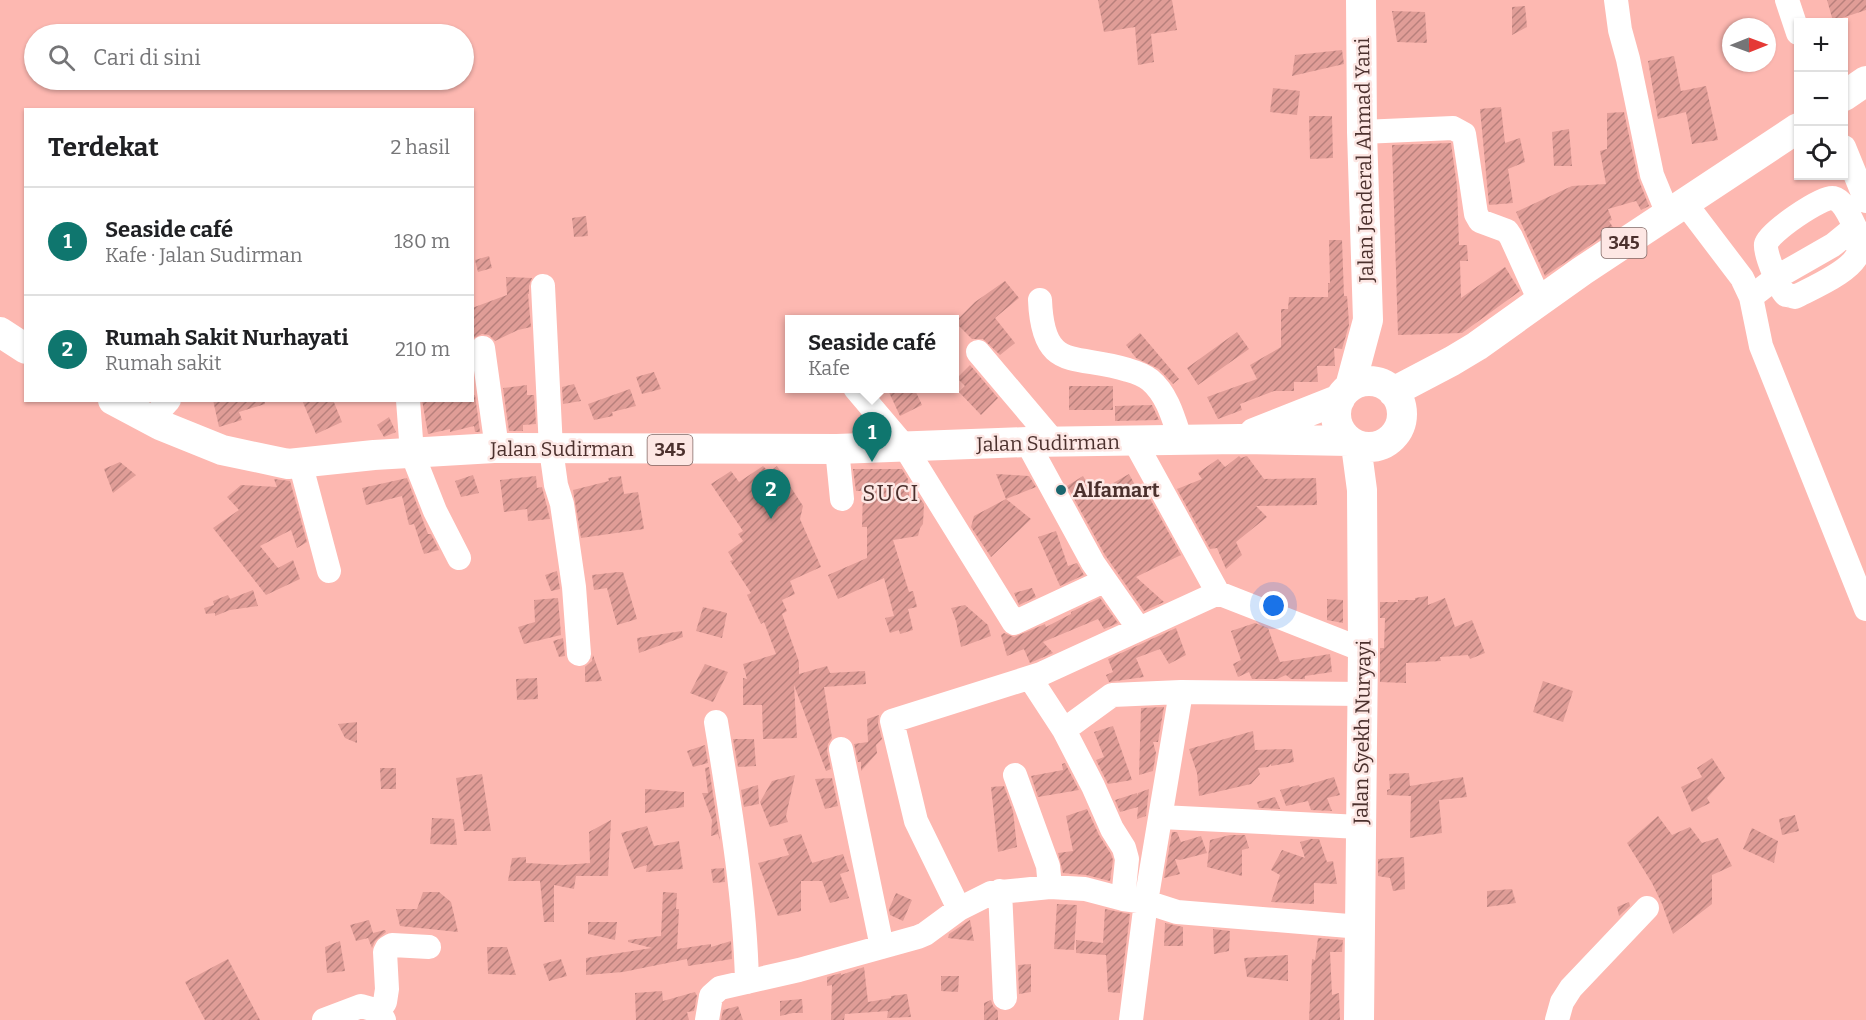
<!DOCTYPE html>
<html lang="id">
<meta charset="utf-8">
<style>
:root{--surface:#fff;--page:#f2f2f2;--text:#202124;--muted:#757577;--line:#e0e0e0;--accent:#0f766e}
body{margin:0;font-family:Bitter,serif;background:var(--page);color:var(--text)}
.controls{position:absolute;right:18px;top:18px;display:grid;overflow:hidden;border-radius:0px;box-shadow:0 2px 4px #0004}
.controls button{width:54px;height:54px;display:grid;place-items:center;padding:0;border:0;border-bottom:2px solid var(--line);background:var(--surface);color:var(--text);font:30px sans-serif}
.compass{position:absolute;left:1722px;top:18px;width:54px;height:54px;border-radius:50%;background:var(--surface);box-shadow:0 2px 4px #0004;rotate:89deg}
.you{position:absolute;left:1274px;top:606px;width:21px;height:21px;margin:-15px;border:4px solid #fff;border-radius:50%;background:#1a73e8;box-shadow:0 0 0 9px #1a73e833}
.badge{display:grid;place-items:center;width:39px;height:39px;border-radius:50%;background:var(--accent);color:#fff;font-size:20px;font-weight:700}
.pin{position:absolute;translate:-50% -50px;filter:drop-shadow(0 2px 3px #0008)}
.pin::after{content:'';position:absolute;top:32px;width:21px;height:18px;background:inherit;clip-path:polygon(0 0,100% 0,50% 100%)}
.popup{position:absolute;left:785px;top:315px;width:174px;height:78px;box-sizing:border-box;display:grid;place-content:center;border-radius:0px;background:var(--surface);filter:drop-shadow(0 2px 4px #0005);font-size:20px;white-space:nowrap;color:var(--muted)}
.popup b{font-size:22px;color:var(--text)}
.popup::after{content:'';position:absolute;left:50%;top:100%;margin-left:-12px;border:12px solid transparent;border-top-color:var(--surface)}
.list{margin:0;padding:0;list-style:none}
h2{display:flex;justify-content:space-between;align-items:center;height:78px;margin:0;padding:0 24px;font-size:26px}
h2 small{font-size:20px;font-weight:400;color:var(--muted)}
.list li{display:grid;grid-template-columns:39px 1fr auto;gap:18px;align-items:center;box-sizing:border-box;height:108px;padding:0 24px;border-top:2px solid var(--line)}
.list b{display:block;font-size:22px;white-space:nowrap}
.list p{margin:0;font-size:20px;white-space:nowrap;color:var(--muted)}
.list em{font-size:20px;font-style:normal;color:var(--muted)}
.icon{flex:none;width:33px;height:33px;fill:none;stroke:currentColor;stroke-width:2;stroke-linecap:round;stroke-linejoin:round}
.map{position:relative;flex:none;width:1866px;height:1020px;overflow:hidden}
.search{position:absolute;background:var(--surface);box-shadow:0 2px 4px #0004;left:24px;top:24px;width:450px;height:66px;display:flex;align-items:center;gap:15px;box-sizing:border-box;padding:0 21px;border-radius:33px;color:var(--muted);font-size:22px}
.panel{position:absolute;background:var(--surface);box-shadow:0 2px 4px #0004;left:24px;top:108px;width:450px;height:294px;border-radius:0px}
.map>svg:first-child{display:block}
</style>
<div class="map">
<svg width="1866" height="1020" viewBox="0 0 1866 1020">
<defs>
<pattern id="building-hatch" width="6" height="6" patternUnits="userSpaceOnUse" patternTransform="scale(1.5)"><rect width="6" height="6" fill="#e09d97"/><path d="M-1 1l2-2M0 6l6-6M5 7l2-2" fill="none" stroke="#b8807c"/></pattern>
</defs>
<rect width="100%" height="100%" fill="#fdb8b1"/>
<path fill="url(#building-hatch)" d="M1098,0H1172L1177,30L1151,34L1154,62L1138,65L1135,27L1104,32Z
M1827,0H1866V10L1833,21Z
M1525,6L1527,27L1512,35V7Z
M1392,11L1425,12L1427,43L1397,42Z
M1342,50L1344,64L1292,76L1295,55Z
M1674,56L1681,91L1706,86L1718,140L1692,144L1686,112L1658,119L1648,61Z
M1273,88L1300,91L1297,115L1270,112Z
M1501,107L1505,143L1520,138L1525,162L1508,169L1513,203L1489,205L1480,109Z
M1624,112L1638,178L1649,206L1641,210L1636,201L1608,209L1612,220L1609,221L1614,229L1545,276L1516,212L1572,186L1606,184L1600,151L1607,149V113Z
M1309,116H1332L1333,158L1310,159Z
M1569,129L1572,166H1554L1552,132Z
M1451,143L1457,186L1459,245H1467L1468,261H1460L1461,298L1505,267L1520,291L1462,333L1398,335L1392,145Z
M586,216L588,236L574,237L572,218Z
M1329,240H1342L1344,296H1347L1348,308L1349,325L1342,349L1334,348L1335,366H1317L1318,382H1294V391H1274L1240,404L1242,410L1218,419L1207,397L1257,379L1250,365L1281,347V309H1288L1289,297H1328V283H1330Z
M489,256L492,268L478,272L475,260Z
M506,277L532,278L529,286V294H528L531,327L518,330L495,341L489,335L482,334L472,339V308L507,295Z
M1005,281L1019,298L995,318L1015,343L1000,355L983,339H972L955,322L975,302Z
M1237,332L1249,349L1198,385L1187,368Z
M1140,333L1179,379L1173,384L1159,369L1136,358L1126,345Z
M970,365L998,398L981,415L959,392L965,386L957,378Z
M654,372L661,389L642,394L636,377Z
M574,384L581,401L563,404L562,387Z
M527,385V395H534L536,424L523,425V431H509L503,388Z
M1069,386H1113V410H1069Z
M887,388H914L922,405L900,416Z
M630,389L636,406L612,412L613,416L594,420L588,404Z
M475,395L480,432H475L474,426L450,432V429L428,434L422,400H472V396Z
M213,400H265V404L239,412L242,420L219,427Z
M302,400H333L342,422L316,434Z
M1152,405L1159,420L1115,421V406Z
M389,417L396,432L384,437L377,425Z
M1239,456L1241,458L1247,456L1264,479L1316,478L1317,505L1256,506L1267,517L1236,542L1242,555L1226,569L1217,548L1210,549L1177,489L1202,479L1198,473L1218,459L1225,467Z
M120,462L136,475L113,493L104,469Z
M763,466L769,472L777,466L803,506L800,519L821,567L790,581L795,594L782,600L787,611L782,614L799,662V674L827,666L830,673L865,671L866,684L824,687L832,738L828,744L827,751L831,769L826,771L794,685L797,738L763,739L762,705H743V678L747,679L743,664L776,654L764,622L761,624L747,595L751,593L730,561L733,560L728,552L743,541L738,534L743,531L711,484L731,471L739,482Z
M853,469H902L908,479L909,497H919L924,504L923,524L920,528L918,536L893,540L909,592L913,591L917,607L908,609L913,630L900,634L899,630L890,633L885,618L894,616L884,578L838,599L828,575L867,558V527H862L863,491H856Z
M996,474L1029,476L1036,487L1006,499Z
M1129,474L1136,487L1139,485L1141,488L1143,486L1181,555L1136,577L1164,602L1144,611L1105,555L1067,486L1083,476L1094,494Z
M473,475L479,493L461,497L455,481Z
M536,476L537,488L542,487L550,519L528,521L527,509L504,512L500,480Z
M621,476L624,494L638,492L644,529L581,538L573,490L609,481L608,478Z
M407,478L428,534H431L439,550L424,554L414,524L409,525L402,496L366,505L362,488Z
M274,479L290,481L307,542L297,548L291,530L260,546L278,568L293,560L300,579L266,595L213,528L239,510L227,497L241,485L277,487Z
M1006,499L1031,519L991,557L971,527L974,516Z
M1056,531L1068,566L1077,563L1084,575L1060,586L1038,537Z
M557,571L560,589L551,591L545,575Z
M618,572H623L637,619L617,625L607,588L594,590L592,575Z
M1032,588L1036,597L1019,605L1014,593Z
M253,590L258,606L230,610L215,616V613L206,614L204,608L214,605L213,601L228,595L230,599Z
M1428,596V605L1445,598L1455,627L1472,620L1485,653L1470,659L1468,655L1440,657L1441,661L1406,663V683L1380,682V648H1384L1385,618H1380V602H1398V600H1415V598Z
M558,598L561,635L524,644L518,627L535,622L534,600Z
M1100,598L1118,623L1104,629L1098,619L1043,642L1053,653L1030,663L1024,649L1007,656L1001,635L1004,633L1014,637L1045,624L1046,627L1071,614V612Z
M1327,599L1343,600V623L1327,620Z
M965,605L988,625L991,636L961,647L956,621L951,608Z
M703,607L727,613L722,638L696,631Z
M1255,623L1268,628L1280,662L1330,654L1332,672L1305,676V679H1291L1286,675L1277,679H1252L1249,672L1238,677L1233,664L1241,660L1231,631Z
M1176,628L1186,655L1169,664L1160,649L1136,658L1144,677L1109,682L1106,675L1113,672L1108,659Z
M682,631L683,637L639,653L637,638Z
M563,638L565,656L559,657L553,641Z
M593,655L602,681L585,682V667L592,661Z
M705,664L728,672L713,702L690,693Z
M537,678L538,699L517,700L516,679Z
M1543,681L1573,691L1563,722L1533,712Z
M1164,707L1158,742H1153L1156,753L1153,771L1139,775L1141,708Z
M879,715L878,724L882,739L876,745L877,753L861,771V762H858L854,744L868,742L867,719Z
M357,722V743L345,738L338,724Z
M1113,726L1132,780L1108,784L1096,760L1104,757L1094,732Z
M1253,731L1255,750L1292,749L1294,762L1271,766V764L1268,767L1258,768L1260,774L1251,784L1199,796L1197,773L1189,749Z
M733,739H754L756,766L738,767Z
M705,745L708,763L693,767L687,751Z
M1712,758L1725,778L1707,798L1710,803L1692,812L1681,787L1702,777L1697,768Z
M1065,763L1079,790L1038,797L1031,776L1063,770L1062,764Z
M709,767L717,821L720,841L718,834L711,836L712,820L702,793H708L705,768Z
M380,768H396V789H381Z
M1409,773L1410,786L1463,777L1467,797L1439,800L1442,833L1410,838L1411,796L1387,795V790L1390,789L1389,774Z
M482,774L491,831H464L456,778Z
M795,775L786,816L788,822L770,827L760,802L772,781Z
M1334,777L1340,795L1327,798L1332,811L1311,810L1308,801L1286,806L1280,790L1299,785L1300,787Z
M832,778L838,806L825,809L815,779Z
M758,785L759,804L744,807L741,790Z
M1004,786L1013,811L1017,847L998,852L991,787Z
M645,789L684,792V807L645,813Z
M1149,789L1146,816L1137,819L1138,807L1120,812L1115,800L1137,793L1138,796V793Z
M1275,797L1280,809L1259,808L1257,802Z
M1087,809L1099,835L1111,854L1113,860L1110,881L1086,875L1063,873L1058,853L1073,851L1066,816Z
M1795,815L1799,831L1782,835L1779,819Z
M1658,816L1672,835L1690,827L1702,843L1718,838L1732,866L1712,875V904L1673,934L1662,904L1652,883L1627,843Z
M432,818L454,819L457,845L430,844Z
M611,820L608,876H576L574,889L554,885V922H544L540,881H508L512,858L526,857V863L564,865L590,863L589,832Z
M647,826L654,846L679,841L683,869L646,872L647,865L634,869L621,833Z
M1752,828L1778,841L1774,863L1743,849Z
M1172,832H1177L1181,842L1201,836L1207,853L1180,860L1175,859L1180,874L1164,878Z
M801,834L812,863L843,854L849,871L840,874L849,898L830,903L822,881H801V911L778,916L758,863L789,855L783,839Z
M1230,835H1245L1249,848L1242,850V876L1207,867L1210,840Z
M1311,839H1319L1327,862L1333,861L1337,884L1314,883V904L1271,902L1280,875L1271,870L1282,850L1305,858L1300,842Z
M1404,857L1405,889L1393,891L1390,878L1378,876V859Z
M724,868L725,882L713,883L711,869Z
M1512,889L1516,903L1487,907V891Z
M423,892H439L451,902L458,932L400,926L396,909H417Z
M663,892L677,893L676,909H679L677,949L711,944V947L731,941L732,959L688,966L687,959L623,972L586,975V958L652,948L628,942V940L661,936Z
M896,893L912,900L903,921L890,915L889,909Z
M1629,902L1630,906L1619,916L1617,907Z
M1057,904L1077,905L1074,950L1054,949Z
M1105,909L1130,914L1120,993L1108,992L1106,955L1076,953V940L1103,943Z
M369,920L373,933L385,930L386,932L375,941L372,948L368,938L356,941L350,925Z
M970,920L974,941L948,938L949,934Z
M588,922H617L615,940L588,934Z
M1165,923L1183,927V946H1164Z
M1213,929L1230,931L1229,951L1214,954Z
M1318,938L1343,940L1342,952H1330L1332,995L1339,993L1340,1020H1309L1312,959L1315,960Z
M340,941L345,971L327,973L325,947Z
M487,947H507L516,975L488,974Z
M1288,955V981L1247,977L1244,958Z
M228,959L260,1020H205L185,982Z
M561,959L567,976L549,981L543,964Z
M1031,964V992L1019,994L1018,965Z
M864,967L868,1002L891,998V996L907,994L911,1017L887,1018L888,1011L845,1014L844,1020H831L832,985L827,986V977L841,973V975Z
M941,976H959L958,992L941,991Z
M662,991L663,1001L695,992L697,996L694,1011L687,1012L689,1020H636L635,993Z
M802,999L803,1013H793L780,1016V1001Z
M991,1000L993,1006L998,1011V1020H984V1003Z
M738,1006L743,1020H721L723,1010Z"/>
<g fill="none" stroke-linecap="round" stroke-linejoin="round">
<path stroke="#fff" stroke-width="24" d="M1616,0L1620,30L1628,59L1652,175L1668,214
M1787,0L1798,33
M1362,132L1453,128L1464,134L1476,214L1480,221L1507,231L1511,237L1540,301
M1844,147L1866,201
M1685,203L1742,278L1751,297L1761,346L1866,609
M543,286L551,449L556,485L562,504L574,587L579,654
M1751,297L1777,277L1833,245L1855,227C1850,218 1845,201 1833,198C1822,196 1768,233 1766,244C1764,252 1780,291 1786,295C1787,295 1794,296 1795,297C1812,288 1856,270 1859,250C1861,243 1857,234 1855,227
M1040,300C1043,374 1076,353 1128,370C1135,372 1144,375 1150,380C1168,395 1174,420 1181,441
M483,348L495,434L494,448
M978,352L1055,443
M855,388L905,447L1014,623L1104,581
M408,400L412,453L435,511L459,558
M151,420L169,400
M1027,442L1093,563L1139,629
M1135,442L1218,593L1363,650
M837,449L842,499
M300,462L329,571
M1030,678L1064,730L1093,786L1112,829L1124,848L1127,859L1123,899
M716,722C730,808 745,895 747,982
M1064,730L1112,695L1181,692L1362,694
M841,749L882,947
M1015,775L1048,866L1050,887
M1161,817L1360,827
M1000,891L1005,998
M959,909L916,821L892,721L1041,674L1218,593
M379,1011L385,1002L387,989L385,952L387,948L392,945L429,947
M324,1020L361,1006L379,1011L384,1020
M707,1020L711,996L720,988L799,970L918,937L925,934L959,909L991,893L1050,887L1085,889L1123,899L1146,902L1177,912L1361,927
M1131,1020L1146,902L1181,692
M1557,1020L1562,1002L1571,988L1647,908"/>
<path stroke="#fff" stroke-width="30" d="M1844,96L1866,81
M0,332L26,349
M1336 414a33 33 0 1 1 66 0a33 33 0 1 1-66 0Z
M1350,387L1368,320L1362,132L1361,0
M1393,392L1452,361L1477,346L1582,271L1798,128
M113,400L160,425L222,450L288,464L374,455L494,448L837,449L1027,442L1240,439L1349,441
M1254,433L1340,399
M1356,445L1362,490L1363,650L1359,1020"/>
</g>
<circle fill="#1a666e" stroke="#fde7e4" stroke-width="2" cx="1061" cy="490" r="6"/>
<g text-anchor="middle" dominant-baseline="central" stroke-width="5" stroke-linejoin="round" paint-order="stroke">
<g fill="#fde7e4" stroke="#806764" stroke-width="1.5">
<rect x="1601.5" y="228" width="45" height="30" rx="4.5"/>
<rect x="647.5" y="435" width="45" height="30" rx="4.5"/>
</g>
<g font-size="18" font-weight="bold" fill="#4b302d">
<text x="1624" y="243">345</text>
<text x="670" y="450">345</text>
</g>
<g font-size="20" fill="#4b302d" stroke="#fde7e4">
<text transform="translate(1364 160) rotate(-91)">Jalan Jenderal Ahmad Yani</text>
<text transform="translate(1048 443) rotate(-1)">Jalan Sudirman</text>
<text x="562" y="449">Jalan Sudirman</text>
<text transform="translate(1362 732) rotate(-89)">Jalan Syekh Nuryayi</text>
</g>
<g font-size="20" font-weight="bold" fill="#4b302d" stroke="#fde7e4" text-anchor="start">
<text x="1073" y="490">Alfamart</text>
</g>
<g font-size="22" letter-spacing="1.5" fill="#4b302d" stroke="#fde7e4">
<text x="891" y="493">SUCI</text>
</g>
</g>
</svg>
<div class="controls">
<button>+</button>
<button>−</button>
<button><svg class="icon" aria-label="locate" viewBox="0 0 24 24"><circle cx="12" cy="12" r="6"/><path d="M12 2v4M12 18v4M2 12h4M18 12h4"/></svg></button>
</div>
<svg class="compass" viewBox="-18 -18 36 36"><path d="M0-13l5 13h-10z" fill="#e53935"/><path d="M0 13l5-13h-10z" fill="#757577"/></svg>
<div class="you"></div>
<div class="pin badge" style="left:872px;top:462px">1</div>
<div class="popup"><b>Seaside café</b>Kafe</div>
<div class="pin badge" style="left:771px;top:519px">2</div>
<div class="search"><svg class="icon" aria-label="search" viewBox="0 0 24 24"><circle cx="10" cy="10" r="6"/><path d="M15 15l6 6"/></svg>Cari di sini</div>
<section class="panel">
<h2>Terdekat<small>2 hasil</small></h2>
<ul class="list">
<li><span class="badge">1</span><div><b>Seaside café</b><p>Kafe · Jalan Sudirman</p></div><em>180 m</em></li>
<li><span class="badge">2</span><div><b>Rumah Sakit Nurhayati</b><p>Rumah sakit</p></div><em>210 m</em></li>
</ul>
</section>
</div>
